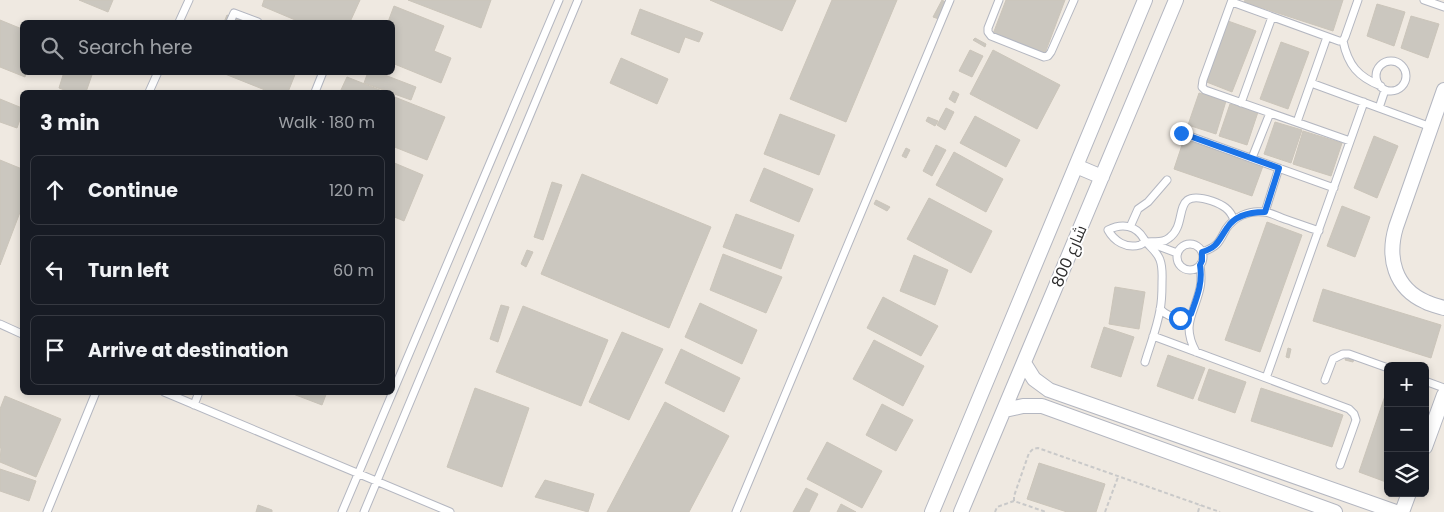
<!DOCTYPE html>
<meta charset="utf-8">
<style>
:root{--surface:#171b24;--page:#242831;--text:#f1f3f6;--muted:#9ea1a6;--line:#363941}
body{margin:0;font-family:Poppins,Cairo,sans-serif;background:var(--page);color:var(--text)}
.controls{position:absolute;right:15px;bottom:15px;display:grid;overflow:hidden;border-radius:8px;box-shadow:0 2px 8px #0003}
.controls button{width:45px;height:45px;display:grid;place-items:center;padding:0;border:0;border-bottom:1px solid var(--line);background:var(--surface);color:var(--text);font:25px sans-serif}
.stop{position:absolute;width:15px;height:15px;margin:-11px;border:4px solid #1a73e8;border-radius:50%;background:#fff}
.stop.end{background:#1a73e8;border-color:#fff;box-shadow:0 1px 5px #0008}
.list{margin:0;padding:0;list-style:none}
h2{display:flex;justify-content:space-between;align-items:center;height:65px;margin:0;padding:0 20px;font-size:21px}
h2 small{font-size:16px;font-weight:400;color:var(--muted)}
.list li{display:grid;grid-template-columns:32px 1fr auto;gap:15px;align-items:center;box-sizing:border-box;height:70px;margin:0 10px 10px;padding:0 10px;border:1px solid var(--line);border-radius:8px}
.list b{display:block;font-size:19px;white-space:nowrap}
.list em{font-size:16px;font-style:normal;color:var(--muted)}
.icon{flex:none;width:28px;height:28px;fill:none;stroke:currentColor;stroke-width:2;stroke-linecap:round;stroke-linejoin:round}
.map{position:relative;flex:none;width:1444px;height:512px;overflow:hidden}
.search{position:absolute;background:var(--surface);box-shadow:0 2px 8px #0003;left:20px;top:20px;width:375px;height:55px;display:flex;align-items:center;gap:12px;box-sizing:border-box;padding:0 18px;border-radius:8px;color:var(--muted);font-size:19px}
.panel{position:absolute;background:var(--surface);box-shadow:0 2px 8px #0003;left:20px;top:90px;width:375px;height:305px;border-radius:8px}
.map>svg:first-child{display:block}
</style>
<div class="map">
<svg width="1444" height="512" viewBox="0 0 1444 512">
<rect width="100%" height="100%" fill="#efe9e1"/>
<path fill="#cbc7bf" stroke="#cbc5ba" d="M79,0H113L108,12Z
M264,0H360L350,22H300L262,6Z
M408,0H491L481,28Z
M710,0H796L782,31Z
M832,0H897L846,122L790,99Z
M942,0L947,3L939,19L933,17Z
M1006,0H1065L1045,53L993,34Z
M1245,0H1343L1333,31L1244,2Z
M1377,4L1405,12L1394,46L1367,36Z
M394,6L444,26L434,51L451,58L441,83L392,63V22H388Z
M640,9L703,33L699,42L685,37L679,53L631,34Z
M227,15L246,22H224Z
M1411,16L1439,24L1428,58L1401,48Z
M0,20L22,29V72H26L25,77L0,67Z
M1228,21L1256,31L1232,92L1204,81Z
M975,38L986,44L985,47L973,40Z
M1281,42L1309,52L1288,109L1260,99Z
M970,50L983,56L972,77L959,71Z
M993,50L1060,85L1037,129L970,94Z
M621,58L668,79L657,104L610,83Z
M64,72H93L86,92H70L59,88Z
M220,72H296L288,92H270Z
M368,72H377L416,87L411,100L364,83Z
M347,77L385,92H340Z
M953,91L959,94L955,103L949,99Z
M1199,93L1226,101L1216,134L1188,125Z
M392,96L445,117L427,160L392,146Z
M0,99L22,108V114L17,128L0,122Z
M1230,104L1258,112L1247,145L1219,136Z
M946,108L954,112L945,130L937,125Z
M780,114L835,135L819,175L764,154Z
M975,116L1020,140L1006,167L960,143Z
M928,117L938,121L935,126L926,121Z
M1275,122L1302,130L1291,163L1264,154Z
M1303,131L1342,143L1331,176L1293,164Z
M1374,136L1398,146L1377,198L1354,188Z
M1184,139L1263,166L1252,196L1174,169Z
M936,145L946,150L932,176L923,171Z
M906,148L910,150L906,158L902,156Z
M954,152L1003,179L986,212L936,185Z
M0,160L22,169V207L0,265Z
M392,162L423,175L404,221L392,216Z
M764,168L813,189L799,222L750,201Z
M582,174L711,227L669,328L541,274Z
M552,182L562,185L543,240L534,237Z
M929,198L992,231L971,273L907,239Z
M876,200L890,207L887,211L874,204Z
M1342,206L1370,217L1355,257L1327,246Z
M736,214L794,235L781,269L723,247Z
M1267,222L1302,235L1260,352L1225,340Z
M527,250L533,252L526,267L521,264Z
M723,254L782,277L766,313L710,290Z
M914,255L948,270L935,305L900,291Z
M1115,287L1145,292L1139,329L1109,324Z
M1323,289L1441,325L1431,358L1313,321Z
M883,297L938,326L921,356L867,328Z
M700,303L757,330L742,364L685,337Z
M501,305L509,307L498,342L490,339Z
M523,306L608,340L581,406L496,372Z
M1104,327L1134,337L1121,377L1091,367Z
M622,332L663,349L629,420L589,402Z
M874,340L924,366L903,406L853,379Z
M1288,348L1291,349L1289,358L1286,357Z
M681,349L740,378L724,412L665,383Z
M1168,355L1205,368L1193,399L1157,386Z
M1346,357L1354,359L1353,362L1345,360Z
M1209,369L1246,382L1235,413L1198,400Z
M475,388L529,408L502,487L447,467Z
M1261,388L1343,415L1332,447L1251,421Z
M1387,390L1388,477L1386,482L1359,472Z
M288,392H327L322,405Z
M5,396L61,419L36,477L0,462L1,448H0V409Z
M665,402L729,436L689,512H607Z
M882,404L913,420L896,451L866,435Z
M827,442L882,471L862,508L807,479Z
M1039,463L1105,484L1096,512H1067L1027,499Z
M0,469L36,481L29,501L0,491Z
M545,480L594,494L588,512L535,497Z
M806,488L818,494L809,512H793Z
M841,504L856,512H837Z
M258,505L272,510V512H256Z"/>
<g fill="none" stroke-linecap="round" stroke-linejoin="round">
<g stroke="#b4b7c1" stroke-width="9">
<path id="lane" d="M999,0L988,28V32L991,36L1044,57L1048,56L1051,52L1074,0
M1232,0L1203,80L1202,87L1205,90L1350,141
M1424,0L1444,7
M1232,2L1339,41H1343L1345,37L1358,0
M179,22L189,0
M230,22L234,13L258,22
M1343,41C1348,65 1358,77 1381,86
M1376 76a15 15 0 1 1 30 0a15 15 0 1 1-30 0Z
M1311,83L1431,127
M149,92L158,72
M315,92L323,72
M1241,103L1272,17
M1379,108L1385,90
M1297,122L1327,37
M1181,133L1334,188
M1252,158L1270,113
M1265,212L1279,168
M1130,227L1138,209L1148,202L1167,180
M1177 257a13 13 0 1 1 26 0a13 13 0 1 1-26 0Z
M1153,244L1177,253
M1202,252C1218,247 1219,242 1226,229C1234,217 1249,210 1263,212C1270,212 1276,216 1282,218C1294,222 1307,227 1319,231
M1160,309C1169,318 1179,320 1191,314
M0,324L22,334
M1153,336L1349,409L1354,414L1356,420L1340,465
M1196,352C1181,324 1194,315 1200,288C1202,280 1201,273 1200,265
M1145,362C1150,345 1157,328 1160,310C1162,301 1162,292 1162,283C1162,276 1163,268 1160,260C1157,251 1149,247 1144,239C1136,225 1122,223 1108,230C1114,241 1126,249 1140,245C1143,244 1143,242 1147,242C1155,241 1162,244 1169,238C1190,223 1169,187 1212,201C1223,205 1230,209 1234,220
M1266,378L1364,102
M1325,380L1333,359L1343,354H1349L1388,368
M1425,381L1444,388
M164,392L450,512
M194,405L199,392
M47,512L96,392
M342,512L559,0
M364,512L578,0
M736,512L950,0"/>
</g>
<g stroke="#b4b7c1" stroke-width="16">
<path id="street" d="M1444,90L1396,227C1387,257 1394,288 1426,302C1432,305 1438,306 1444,308
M1076,166L1102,177
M1024,363L1034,379L1049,390L1396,512
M1005,410L1023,406H1042L1335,512
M1425,447L1444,395
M932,512L1145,0
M961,512L1176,0
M1402,512L1409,493"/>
</g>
<path stroke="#c9c9c9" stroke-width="2" stroke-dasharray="4 2.5" stroke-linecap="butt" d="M1014,501V496L1029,453L1033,449L1038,448L1220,512
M995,512L997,507L1014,501L1046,512
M1105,512L1118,477
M1198,512L1200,505"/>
<use href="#lane" stroke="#fff" stroke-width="7"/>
<use href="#street" stroke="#fff" stroke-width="14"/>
</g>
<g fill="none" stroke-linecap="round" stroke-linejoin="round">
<path stroke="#1a73e8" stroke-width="6" d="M1180,318L1191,314C1197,297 1203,283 1200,265L1202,261V252C1218,247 1218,241 1227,228C1235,215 1250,212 1265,212L1279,168L1181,133"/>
</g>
<g text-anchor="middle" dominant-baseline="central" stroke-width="4" stroke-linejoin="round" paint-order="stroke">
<g font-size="16" fill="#2e2e2e" stroke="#fff">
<text transform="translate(1069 256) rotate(-67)">شارع 800</text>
</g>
</g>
</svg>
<div class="controls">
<button>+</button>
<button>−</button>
<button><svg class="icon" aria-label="layers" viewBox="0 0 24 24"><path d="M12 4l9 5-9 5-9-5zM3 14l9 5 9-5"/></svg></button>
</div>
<div class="stop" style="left:1180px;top:318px"></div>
<div class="stop end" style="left:1181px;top:133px"></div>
<div class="search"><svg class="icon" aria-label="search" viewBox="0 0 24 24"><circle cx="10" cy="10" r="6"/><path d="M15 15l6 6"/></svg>Search here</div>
<section class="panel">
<h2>3 min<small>Walk · 180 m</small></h2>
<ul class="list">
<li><svg class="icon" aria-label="ahead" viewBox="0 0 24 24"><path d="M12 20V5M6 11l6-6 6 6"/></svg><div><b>Continue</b></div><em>120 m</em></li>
<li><svg class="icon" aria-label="left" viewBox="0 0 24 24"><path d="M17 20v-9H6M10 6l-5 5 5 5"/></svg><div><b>Turn left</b></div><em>60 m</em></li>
<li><svg class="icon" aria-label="arrive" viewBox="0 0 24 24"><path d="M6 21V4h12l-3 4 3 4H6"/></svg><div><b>Arrive at destination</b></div></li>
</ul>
</section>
</div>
